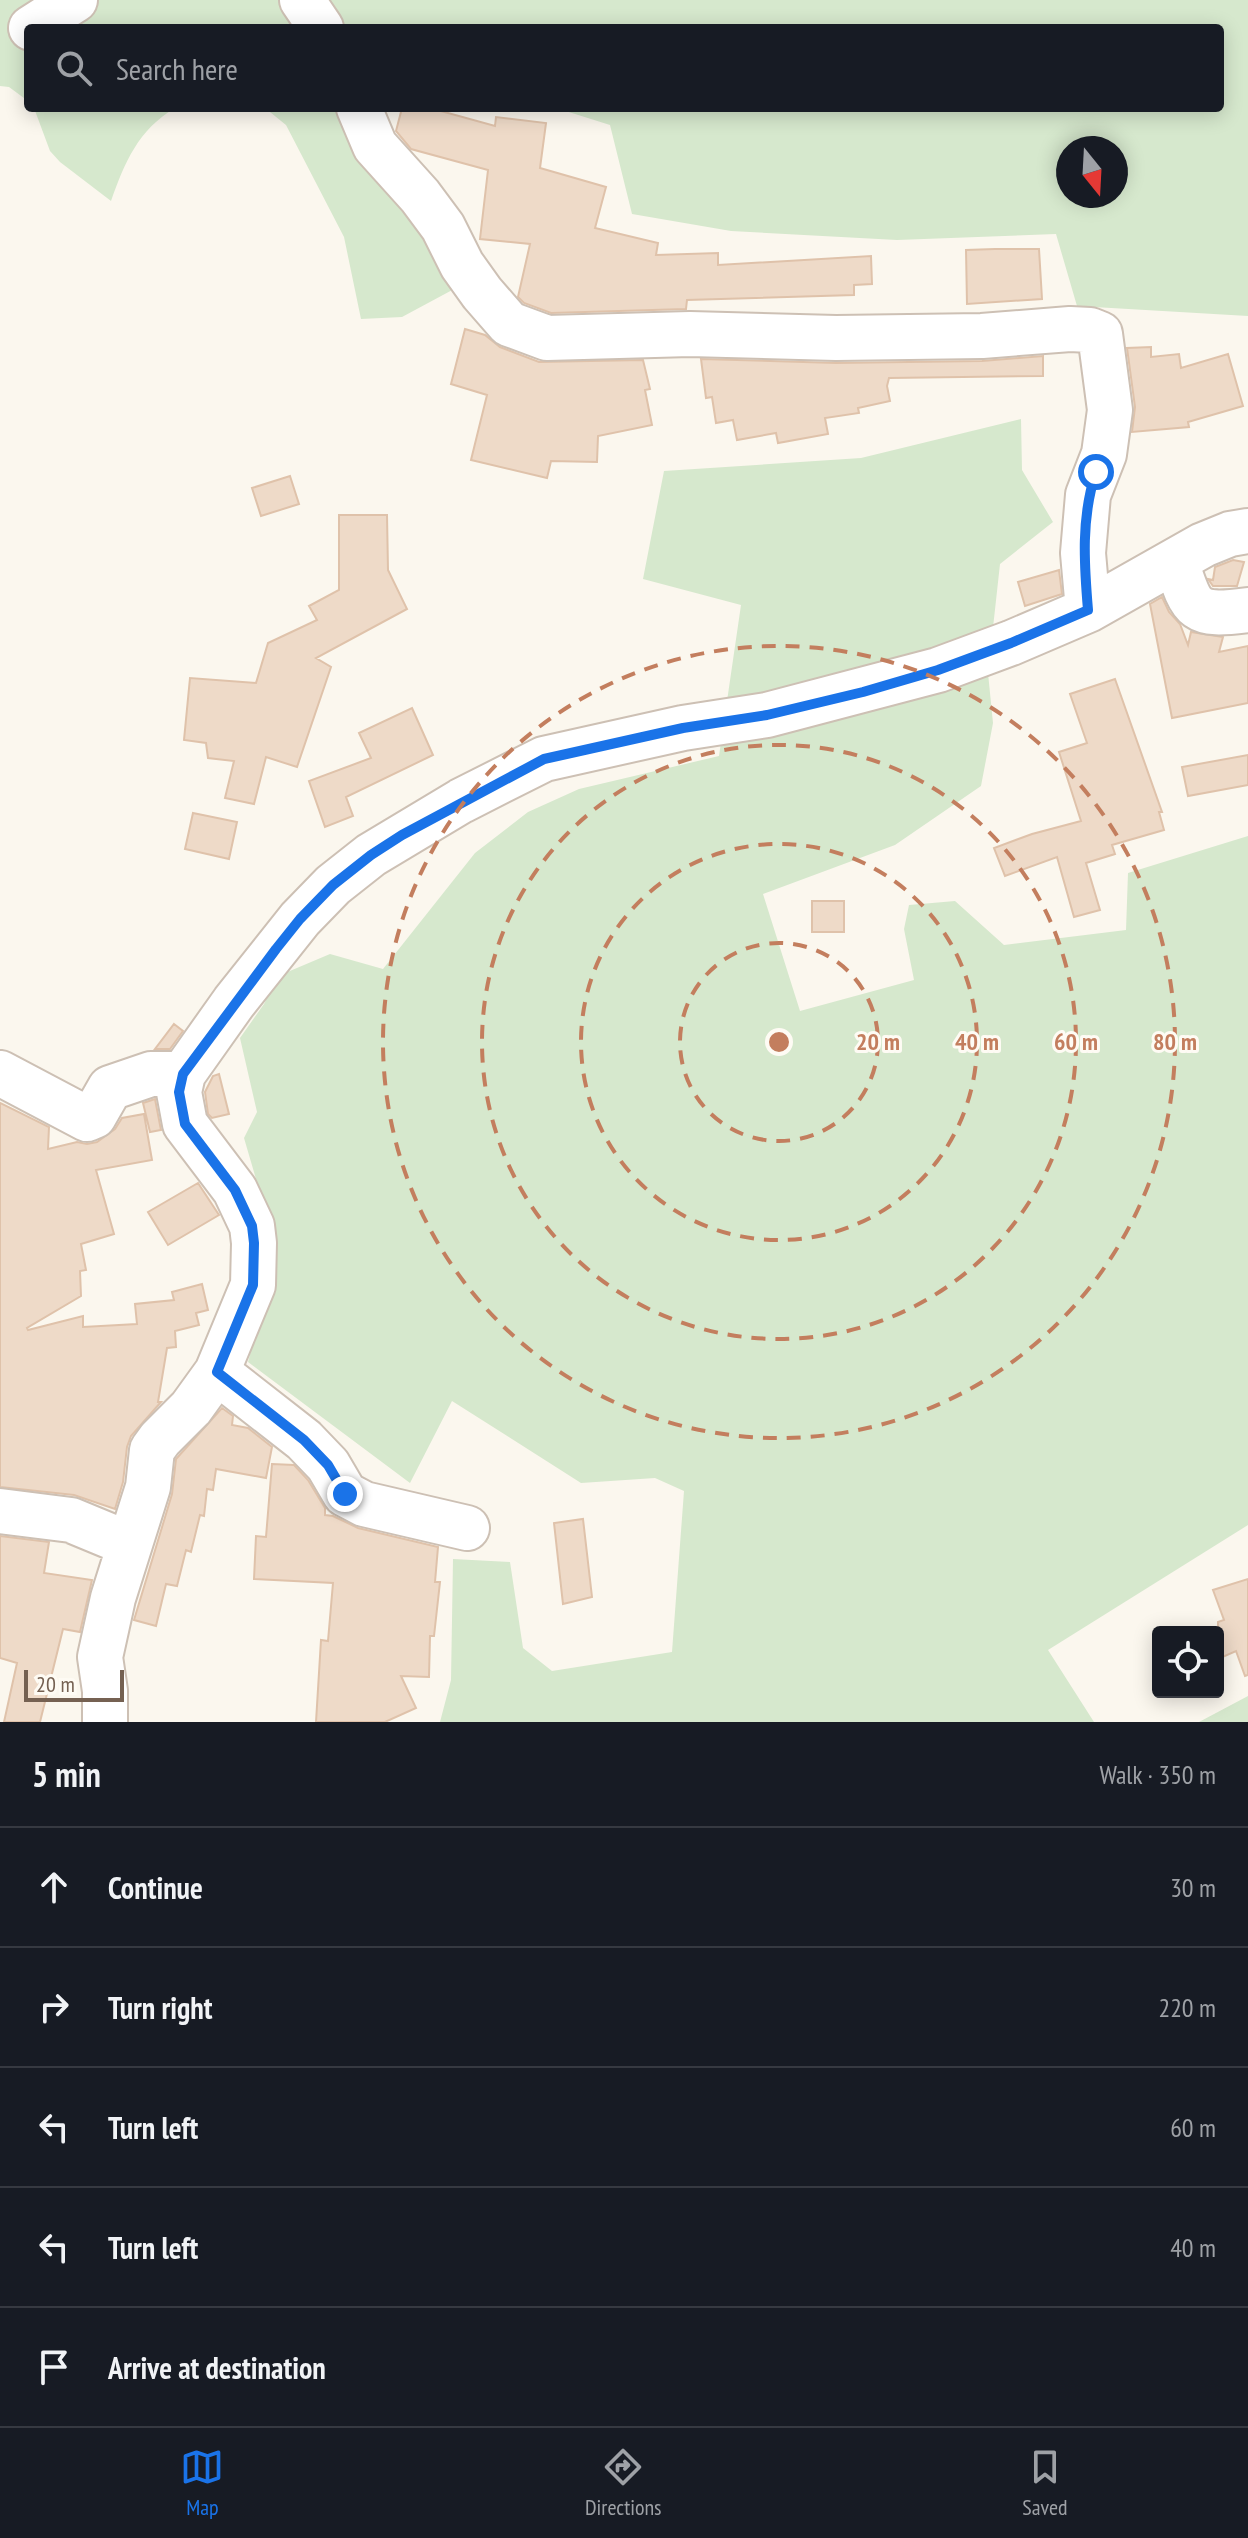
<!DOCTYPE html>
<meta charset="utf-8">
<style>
:root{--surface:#171b24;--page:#20242c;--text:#f1f3f6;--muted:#9ea1a6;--line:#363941;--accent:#1a73e8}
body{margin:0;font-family:"PT Sans Narrow",sans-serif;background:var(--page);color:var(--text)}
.controls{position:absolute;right:24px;bottom:24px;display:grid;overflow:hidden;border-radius:8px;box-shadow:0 4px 20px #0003}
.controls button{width:72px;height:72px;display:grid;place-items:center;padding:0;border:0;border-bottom:2px solid var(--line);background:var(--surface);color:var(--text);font:40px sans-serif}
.compass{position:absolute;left:1056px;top:136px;width:72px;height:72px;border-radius:50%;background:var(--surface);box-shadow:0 4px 20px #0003;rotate:162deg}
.scale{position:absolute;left:24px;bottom:20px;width:100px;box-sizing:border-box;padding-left:8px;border:4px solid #756152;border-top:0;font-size:22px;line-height:28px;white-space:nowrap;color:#756152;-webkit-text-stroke:6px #fefbf4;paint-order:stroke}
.stop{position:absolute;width:24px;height:24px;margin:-18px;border:6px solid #1a73e8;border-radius:50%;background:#fff}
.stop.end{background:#1a73e8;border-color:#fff;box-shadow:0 2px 8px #0008}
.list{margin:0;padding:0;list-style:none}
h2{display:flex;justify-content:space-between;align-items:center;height:104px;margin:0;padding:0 32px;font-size:34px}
h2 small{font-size:26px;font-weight:400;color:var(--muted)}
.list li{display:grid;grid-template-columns:52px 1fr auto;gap:24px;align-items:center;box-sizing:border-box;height:120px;padding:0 32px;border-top:2px solid var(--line)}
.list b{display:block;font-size:30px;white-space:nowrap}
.list em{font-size:26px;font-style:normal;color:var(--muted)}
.icon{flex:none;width:44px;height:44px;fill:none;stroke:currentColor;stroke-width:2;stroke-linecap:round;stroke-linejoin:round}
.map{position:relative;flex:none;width:1248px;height:1722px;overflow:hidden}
.search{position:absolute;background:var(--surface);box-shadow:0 4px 20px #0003;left:24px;right:24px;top:24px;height:88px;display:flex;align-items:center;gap:20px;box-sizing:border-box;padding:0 28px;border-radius:8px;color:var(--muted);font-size:30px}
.sheet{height:704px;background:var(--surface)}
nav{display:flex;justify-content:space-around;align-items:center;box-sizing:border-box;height:112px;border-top:2px solid var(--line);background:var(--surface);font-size:22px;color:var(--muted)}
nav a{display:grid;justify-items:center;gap:4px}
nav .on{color:var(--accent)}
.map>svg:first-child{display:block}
</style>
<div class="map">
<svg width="1248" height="1722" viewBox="0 0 1248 1722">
<rect width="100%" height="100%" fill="#fbf7ee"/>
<path fill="#d6e8cd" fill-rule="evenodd" d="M0,0H1248V316L1077,306L1056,234L897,240L731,231L632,214L610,125L556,108H1220V28H28V101L9,87L0,86ZM1068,148H1116V196H1068Z
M34,108H175C138,130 125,162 111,201L60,162L50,151Z
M265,108H383L367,158L419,211L456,288L402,317L361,319L344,237L286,125Z
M1021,419L1022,470L1053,522L1000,564L988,673L993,723L981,786L895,845L763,894L800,1011L914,980L904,929L909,905L955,901L1004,945L1126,930L1128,873L1248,836V1525L1048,1650L1094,1722H440L451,1680L453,1559L510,1562L523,1648L552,1671L672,1652L684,1491L655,1478L581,1483L452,1401L410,1483L248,1362L277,1251L244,1138L257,1112L240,1038L264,1004L278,976L330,954L383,969L475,853L528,812L579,789L719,756L741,605L643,579L664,471L861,458Z
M1248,1696V1722H1199Z"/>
<path fill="#eedac8" stroke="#dfc2aa" stroke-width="2" d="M402,108H430L495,126L496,117L546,123L540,168L606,187L595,228L658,243L656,255L718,253V265L871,256L872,284L854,285V295L687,300L686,309L551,313L524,303L518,297L530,244L480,239L488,170L411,149L396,131Z
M995,249H1039L1042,299L967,304L966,250Z
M465,329L485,335L500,347L539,362L643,360L650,389L645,390L652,425L598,436L597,462L551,461L547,478L471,460L487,395L451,384Z
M1151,347V357L1179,354L1181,368L1228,354L1243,406L1188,422L1189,427L1132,432L1135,407L1127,348Z
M1043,356V376L889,378L887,386L890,401L858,408L859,413L825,418L828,434L778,443L776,433L737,440L733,420L716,423L712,397L706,398L701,359L836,363L982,361Z
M290,476L299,504L261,516L252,488Z
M339,515H387L388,570L407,609L316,658L331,667L297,767L266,757L254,804L225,798L234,761L208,758L206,743L184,740L190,678L256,683L268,643L317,620L309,606L339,590Z
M1233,560L1244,562L1237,586H1213L1208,579L1213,580L1215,567Z
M1059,570L1062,594L1025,606L1018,582Z
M1162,597L1169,612L1180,624L1188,645L1191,632L1223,637L1219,652L1248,646V703L1172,718L1150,604Z
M1115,679L1162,812H1159L1164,830L1112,845L1115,854L1086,863L1100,910L1074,917L1057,857L1005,876L994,848L1032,834L1081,821L1059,752L1087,743L1070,694Z
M412,708L433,755L346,797L353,816L325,827L309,781L371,758L359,733Z
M1248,755V785L1188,796L1182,767Z
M193,813L237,822L229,859L185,849Z
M812,901H844V932H812Z
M174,1024L183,1031L170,1049H155Z
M219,1074L229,1114L212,1118L208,1114L205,1092L213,1076Z
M155,1099L161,1130L150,1132L143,1103Z
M0,1103L49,1127L48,1149L77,1142L87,1144L97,1142L115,1129L122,1118L144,1114L152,1160L96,1170L114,1234L81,1244L86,1270L80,1271L81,1296L27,1328L28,1330L83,1316V1327L137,1324L135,1304L174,1300L172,1292L202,1284L208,1310L196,1313L199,1325L175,1331L176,1347L167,1348L158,1402H161L131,1436L127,1447L123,1482L115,1509L74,1495L0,1487Z
M198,1183L219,1215L168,1245L148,1212Z
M222,1408L233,1416L232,1425L248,1428L272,1447L266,1478L216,1469L213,1490L207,1489L204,1516L200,1515L191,1552L186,1550L177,1586L166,1584L156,1626L134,1620L172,1494L176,1459Z
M272,1464L294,1465L308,1480L325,1508V1515L333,1516L358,1528L438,1547L435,1582H440L434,1636H430L429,1677L401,1676L416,1708L385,1722H316L321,1640L328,1641L333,1583L254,1579L256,1536L266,1537Z
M583,1519L592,1597L563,1604L554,1523Z
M0,1536L49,1542L44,1573L92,1580L80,1632L63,1629L40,1722H4L17,1663L0,1658Z
M1248,1579V1675L1245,1676L1236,1651L1218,1659V1622L1224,1620L1213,1590Z"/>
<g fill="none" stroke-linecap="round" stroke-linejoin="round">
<g stroke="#cdc0b4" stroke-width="48">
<path id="minor" d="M302,0L321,28
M31,28L75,0
M359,108L375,146L420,196L443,227L462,265L482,293L509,324L547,338L690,334L836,338L982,336L1070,329L1090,330L1100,334L1110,410L1104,454L1088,495L1083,553L1088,610
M1176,561C1192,611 1193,617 1248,610
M0,1073L87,1119L94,1116L110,1088L151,1074H183
M217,1372L304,1440L328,1465L345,1494L364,1504L467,1528
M0,1511L71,1520L129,1544
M105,1722V1691L100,1657L113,1598L148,1487L152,1450L160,1439L191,1408L217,1372L253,1285L254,1243L252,1226L235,1190L185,1124L179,1092L183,1074L234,1002L300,919L333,885L371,855L461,801L544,759L683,728L767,715L938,670L1011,643L1088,610L1203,545L1230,534L1248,531"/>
</g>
<use href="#minor" stroke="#fff" stroke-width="44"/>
</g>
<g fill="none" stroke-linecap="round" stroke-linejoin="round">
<path stroke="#1a73e8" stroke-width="10" d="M345,1494L328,1465L304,1440L217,1372L253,1285L254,1243L252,1226L235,1190L185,1124L179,1092L183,1074L276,949L300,919L333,885L371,855L402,835L544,759L683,728L767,715L863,692L938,670L1011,643L1088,610C1084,563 1081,517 1096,472"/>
</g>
<g fill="none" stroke="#c37e5e" stroke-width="4" stroke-dasharray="14 10">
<circle cx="779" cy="1042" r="99"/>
<circle cx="779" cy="1042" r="198"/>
<circle cx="779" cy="1042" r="297"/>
<circle cx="779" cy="1042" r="396"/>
</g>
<circle cx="779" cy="1042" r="12" fill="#c37e5e" stroke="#fefbf4" stroke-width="4"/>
<g font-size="24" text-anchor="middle" font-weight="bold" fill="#c37e5e" stroke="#fefbf4" stroke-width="6" stroke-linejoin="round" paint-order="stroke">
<text x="878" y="1050">20 m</text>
<text x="977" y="1050">40 m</text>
<text x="1076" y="1050">60 m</text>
<text x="1175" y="1050">80 m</text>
</g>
</svg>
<div class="controls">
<button><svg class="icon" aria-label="locate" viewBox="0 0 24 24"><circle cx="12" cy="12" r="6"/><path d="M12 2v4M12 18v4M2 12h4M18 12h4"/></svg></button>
</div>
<svg class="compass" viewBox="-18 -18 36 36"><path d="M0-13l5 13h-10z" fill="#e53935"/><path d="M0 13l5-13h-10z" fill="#9ea1a6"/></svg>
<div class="scale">20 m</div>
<div class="stop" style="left:1096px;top:472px"></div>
<div class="stop end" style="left:345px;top:1494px"></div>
<div class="search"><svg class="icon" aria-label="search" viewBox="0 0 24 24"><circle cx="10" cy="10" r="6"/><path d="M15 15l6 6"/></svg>Search here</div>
</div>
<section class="sheet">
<h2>5 min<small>Walk · 350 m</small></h2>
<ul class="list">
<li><svg class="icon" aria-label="ahead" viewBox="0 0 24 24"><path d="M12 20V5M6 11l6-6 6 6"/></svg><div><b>Continue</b></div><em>30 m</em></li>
<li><svg class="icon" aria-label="right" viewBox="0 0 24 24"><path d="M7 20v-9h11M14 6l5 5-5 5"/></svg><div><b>Turn right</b></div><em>220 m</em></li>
<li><svg class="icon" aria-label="left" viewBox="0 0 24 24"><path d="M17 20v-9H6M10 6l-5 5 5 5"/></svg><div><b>Turn left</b></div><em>60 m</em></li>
<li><svg class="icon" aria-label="left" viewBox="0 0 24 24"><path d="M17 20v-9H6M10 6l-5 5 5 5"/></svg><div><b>Turn left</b></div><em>40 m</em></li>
<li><svg class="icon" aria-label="arrive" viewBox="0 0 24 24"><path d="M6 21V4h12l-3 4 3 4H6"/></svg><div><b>Arrive at destination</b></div></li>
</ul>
</section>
<nav>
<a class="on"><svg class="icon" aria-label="map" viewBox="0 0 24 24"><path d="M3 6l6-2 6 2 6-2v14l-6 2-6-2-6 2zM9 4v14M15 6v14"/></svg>Map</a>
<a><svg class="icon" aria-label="directions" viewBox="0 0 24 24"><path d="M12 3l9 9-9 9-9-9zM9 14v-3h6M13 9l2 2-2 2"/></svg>Directions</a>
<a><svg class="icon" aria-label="saved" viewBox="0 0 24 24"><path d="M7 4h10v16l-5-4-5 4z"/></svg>Saved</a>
</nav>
